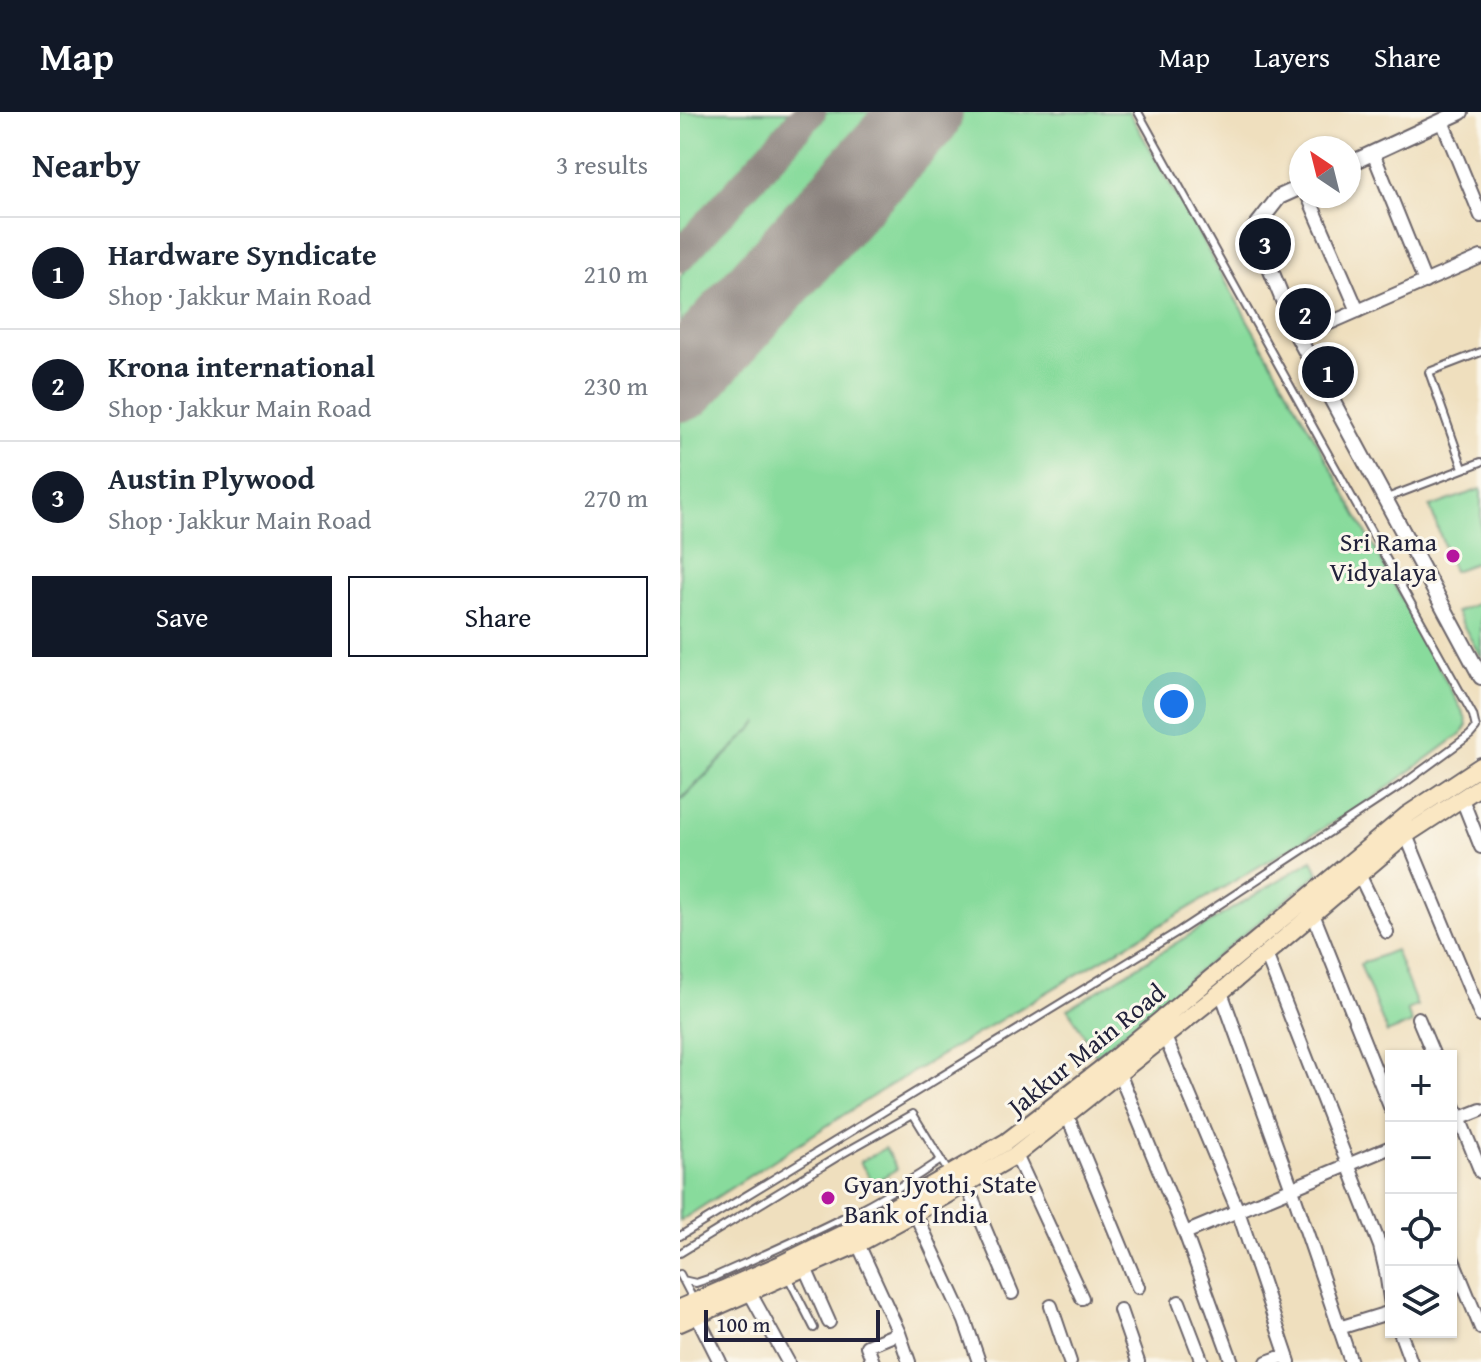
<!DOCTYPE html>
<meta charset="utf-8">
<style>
:root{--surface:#fff;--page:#f2f2f3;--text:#1f2937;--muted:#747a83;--line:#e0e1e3;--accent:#111827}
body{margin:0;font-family:"Gentium Book Plus",serif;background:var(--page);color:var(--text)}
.controls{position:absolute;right:24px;bottom:24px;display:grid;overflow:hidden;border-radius:0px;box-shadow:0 2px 6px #0004}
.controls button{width:72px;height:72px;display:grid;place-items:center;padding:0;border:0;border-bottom:2px solid var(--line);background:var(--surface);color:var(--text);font:40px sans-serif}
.compass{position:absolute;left:609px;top:24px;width:72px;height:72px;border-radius:50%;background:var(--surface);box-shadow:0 2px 6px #0004;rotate:325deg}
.scale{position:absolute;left:24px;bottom:20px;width:176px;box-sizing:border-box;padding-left:8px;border:4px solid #22223b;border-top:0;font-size:22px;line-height:28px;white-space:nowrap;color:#22223b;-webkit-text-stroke:6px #fbf7ec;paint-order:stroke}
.you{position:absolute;left:494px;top:592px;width:28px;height:28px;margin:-20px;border:6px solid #fff;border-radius:50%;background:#1a73e8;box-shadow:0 0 0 12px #1a73e833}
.badge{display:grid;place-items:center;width:52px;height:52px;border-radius:50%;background:var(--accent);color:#fff;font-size:26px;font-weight:700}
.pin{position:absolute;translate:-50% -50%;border:4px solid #fff;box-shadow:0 2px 8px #0006}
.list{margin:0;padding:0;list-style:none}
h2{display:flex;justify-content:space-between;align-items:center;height:104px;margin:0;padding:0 32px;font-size:34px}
h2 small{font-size:26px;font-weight:400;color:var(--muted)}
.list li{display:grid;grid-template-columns:52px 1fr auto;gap:24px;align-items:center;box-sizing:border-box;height:112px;padding:0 32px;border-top:2px solid var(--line)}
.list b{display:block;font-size:30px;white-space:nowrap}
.list p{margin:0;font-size:26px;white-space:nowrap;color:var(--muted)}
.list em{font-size:26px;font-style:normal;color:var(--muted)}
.actions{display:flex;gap:16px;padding:24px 32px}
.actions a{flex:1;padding:18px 0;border:2px solid var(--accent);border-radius:0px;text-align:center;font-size:28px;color:var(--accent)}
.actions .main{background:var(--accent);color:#fff}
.icon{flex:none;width:44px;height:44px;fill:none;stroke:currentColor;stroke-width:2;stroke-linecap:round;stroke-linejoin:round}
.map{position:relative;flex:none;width:801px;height:1250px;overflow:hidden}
header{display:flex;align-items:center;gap:48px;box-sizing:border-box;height:112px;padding:0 40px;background:var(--accent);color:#fff}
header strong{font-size:38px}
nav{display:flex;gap:44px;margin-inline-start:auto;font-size:28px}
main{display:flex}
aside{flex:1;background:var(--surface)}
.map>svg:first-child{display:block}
</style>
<header>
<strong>Map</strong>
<nav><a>Map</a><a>Layers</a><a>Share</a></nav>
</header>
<main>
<aside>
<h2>Nearby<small>3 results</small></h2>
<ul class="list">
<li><span class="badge">1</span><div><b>Hardware Syndicate</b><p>Shop · Jakkur Main Road</p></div><em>210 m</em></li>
<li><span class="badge">2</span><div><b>Krona international</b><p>Shop · Jakkur Main Road</p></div><em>230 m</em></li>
<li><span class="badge">3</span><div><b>Austin Plywood</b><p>Shop · Jakkur Main Road</p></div><em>270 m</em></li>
</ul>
<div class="actions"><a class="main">Save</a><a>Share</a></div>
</aside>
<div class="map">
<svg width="801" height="1250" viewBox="0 0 801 1250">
<rect width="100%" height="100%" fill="#fbf7ec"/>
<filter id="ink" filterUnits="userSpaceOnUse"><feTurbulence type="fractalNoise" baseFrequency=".0125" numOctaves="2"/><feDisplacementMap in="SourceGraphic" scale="16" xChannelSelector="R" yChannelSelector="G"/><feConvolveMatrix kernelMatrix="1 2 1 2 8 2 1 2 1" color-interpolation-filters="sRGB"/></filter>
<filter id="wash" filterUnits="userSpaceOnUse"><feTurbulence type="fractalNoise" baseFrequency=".006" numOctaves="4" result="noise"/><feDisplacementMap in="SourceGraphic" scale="32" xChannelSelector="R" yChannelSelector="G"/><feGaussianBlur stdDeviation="1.8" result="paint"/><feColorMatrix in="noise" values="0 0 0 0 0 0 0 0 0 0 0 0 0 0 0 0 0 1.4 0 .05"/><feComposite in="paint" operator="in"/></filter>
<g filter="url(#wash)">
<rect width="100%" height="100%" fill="#efdfbe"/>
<path fill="#88db9c" stroke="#557e6c" stroke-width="2" d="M0,0H110L0,123Z
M146,0H216L0,240V164Z
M266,0H449L641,337L785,604L787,613L782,621L691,688L199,980L0,1109V690L79,610L0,688V297Z
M801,377V449L773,459L750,395Z
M801,490V546L776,500Z
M632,748L639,761L416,943L388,897Z
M715,838L737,894L727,898L732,911L707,921L680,852Z
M205,1036L217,1057L193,1071L180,1050Z"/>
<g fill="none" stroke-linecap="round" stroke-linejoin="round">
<path stroke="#88807c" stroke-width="32" d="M0,144L130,0"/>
<path stroke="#88807c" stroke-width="80" d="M0,270L243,0"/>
</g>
</g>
<g filter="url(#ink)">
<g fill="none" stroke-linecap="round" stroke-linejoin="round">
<g stroke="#6a6469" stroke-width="10">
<path id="service" d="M783,356L749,260L801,240
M707,386L801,350
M0,1124L499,819L726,670L790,623L796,616L793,603L458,0
M0,1141L162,1042L233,1002L269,1061
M0,1162L14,1189
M108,1165L134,1216
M3,1168L16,1171L34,1165C112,1130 191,1097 261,1048"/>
</g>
<g stroke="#6a6469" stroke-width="16">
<path id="minor" d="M762,9L801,104
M693,41L745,170
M628,84L678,199
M618,225L801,145
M782,687L801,735
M726,723L801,904
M679,762L707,820
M633,802L711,997
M586,842L700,1134L706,1160L711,1193
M541,880L612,1077L671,1250
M738,906L754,944
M485,925L558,1099L609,1250
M435,956L439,961L505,1121L552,1250
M771,986L801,1060
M387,1003L458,1175
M771,1010L801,998
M336,1043L402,1186
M286,1072L332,1181
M235,1101L285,1209L299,1250
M505,1121L711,1035
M178,1132L219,1221L229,1250
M771,1143L801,1216
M125,1156L149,1210
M70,1181L108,1250
M499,1190L522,1250
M371,1194L390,1250
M440,1198L458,1250
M17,1204L40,1250
M659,1216L711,1200
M720,1220L731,1250
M193,1250L187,1234L219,1221
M587,1250L606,1243"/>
</g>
<g stroke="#6a6469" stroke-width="18">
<path id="tertiary" d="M669,52L781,0
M621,75L599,85L574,117L618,225L801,565"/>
</g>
<g stroke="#6a6469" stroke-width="20">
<path id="secondary" d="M0,1196L101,1152L193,1107L326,1030L430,950L727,703L801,654
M0,1211L178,1132L235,1101L336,1043L541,880L726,723L801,674"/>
</g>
<use href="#service" stroke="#fff" stroke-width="6"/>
<use href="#minor" stroke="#fff" stroke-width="12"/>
<use href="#tertiary" stroke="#fff" stroke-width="14"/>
<use href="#secondary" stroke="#fae7c3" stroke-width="16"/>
</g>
</g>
<g fill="#b5179e" stroke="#fbf7ec" stroke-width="3">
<circle cx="773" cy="444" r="8"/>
<circle cx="148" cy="1086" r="8"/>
</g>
<g text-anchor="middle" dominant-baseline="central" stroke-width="6" stroke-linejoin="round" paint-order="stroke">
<g font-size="26" fill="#22223b" stroke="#fbf7ec" text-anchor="end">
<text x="757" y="429">Sri Rama<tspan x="757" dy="30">Vidyalaya</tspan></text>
<text x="164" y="1071" text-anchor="start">Gyan Jyothi, State<tspan x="164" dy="30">Bank of India</tspan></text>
</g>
<g font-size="26" fill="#22223b" stroke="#fbf7ec">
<text transform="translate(406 937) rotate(-39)">Jakkur Main Road</text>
</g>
</g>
</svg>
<div class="controls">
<button>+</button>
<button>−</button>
<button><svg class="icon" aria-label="locate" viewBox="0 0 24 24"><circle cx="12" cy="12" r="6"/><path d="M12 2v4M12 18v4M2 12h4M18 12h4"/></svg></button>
<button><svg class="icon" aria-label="layers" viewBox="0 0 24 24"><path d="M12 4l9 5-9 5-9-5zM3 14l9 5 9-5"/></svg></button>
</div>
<svg class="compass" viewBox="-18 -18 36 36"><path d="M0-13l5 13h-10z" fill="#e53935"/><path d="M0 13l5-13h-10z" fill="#747a83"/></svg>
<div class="scale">100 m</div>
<div class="you"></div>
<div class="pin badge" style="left:648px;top:260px">1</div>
<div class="pin badge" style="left:625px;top:202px">2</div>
<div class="pin badge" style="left:585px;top:132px">3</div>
</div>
</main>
